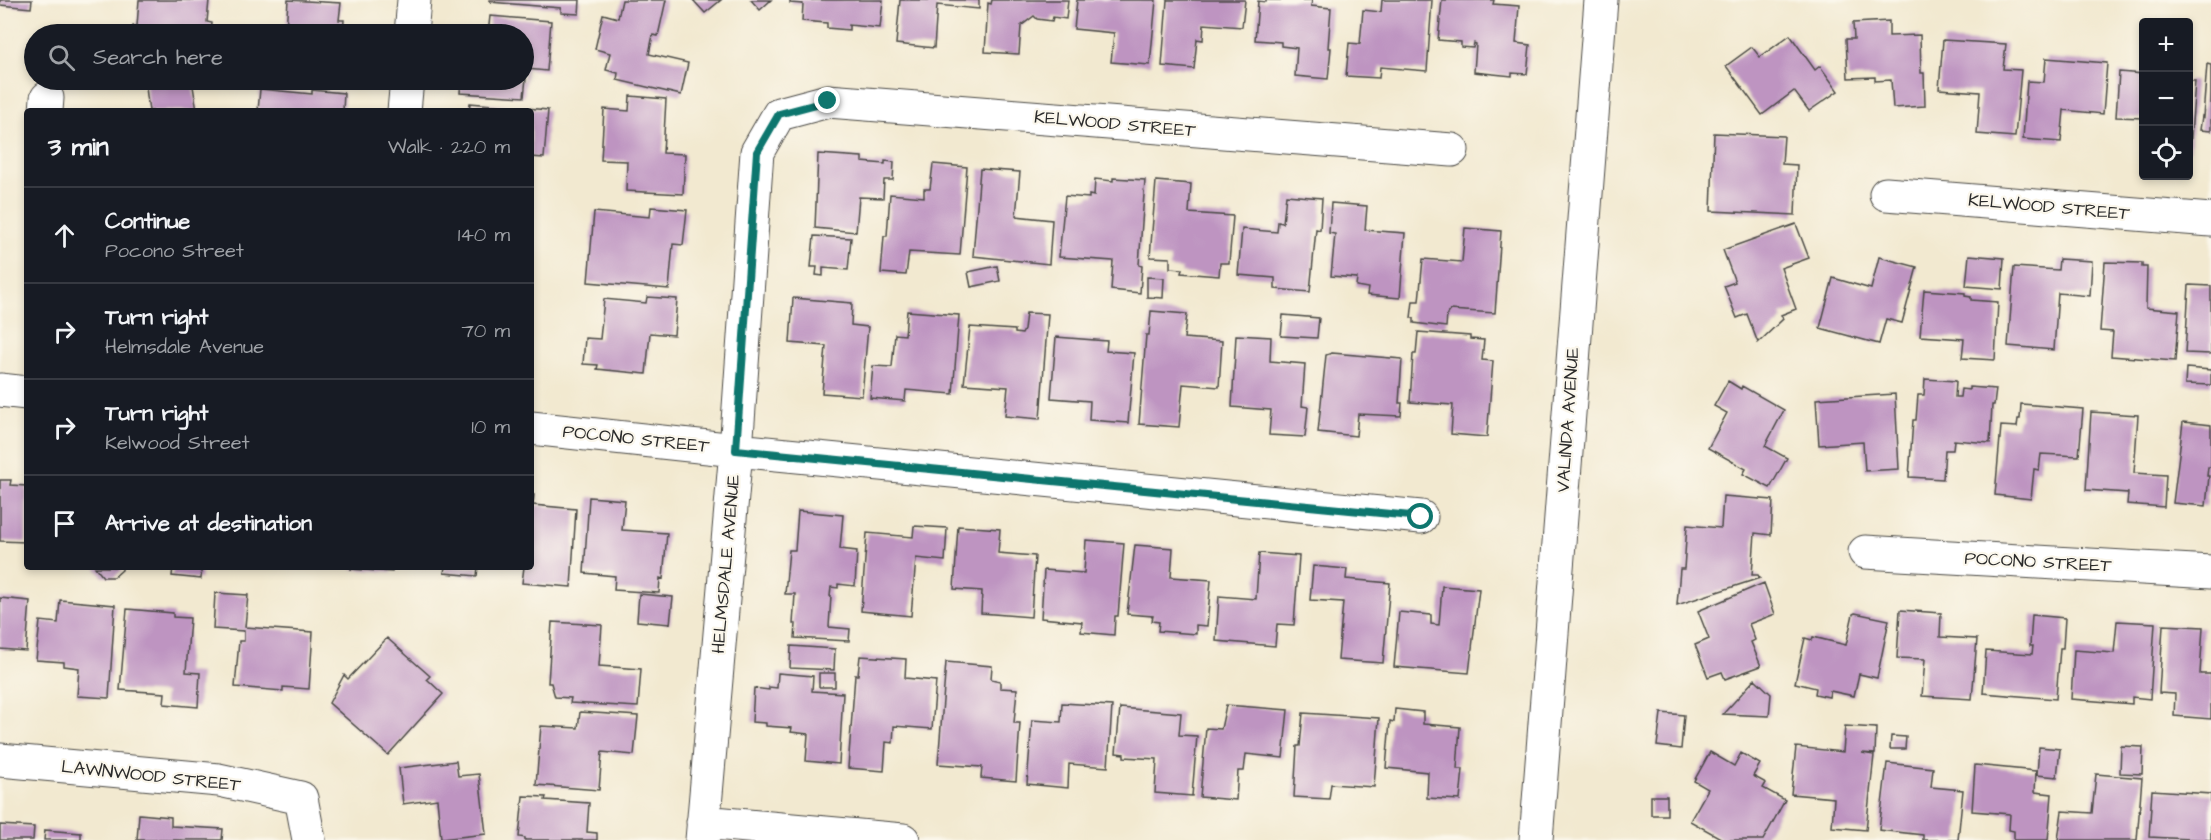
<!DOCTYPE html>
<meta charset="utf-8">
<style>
:root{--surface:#171b24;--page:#20242c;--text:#f1f3f6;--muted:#9ea1a6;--line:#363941}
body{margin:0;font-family:"Architects Daughter",sans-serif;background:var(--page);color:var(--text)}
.controls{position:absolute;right:18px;top:18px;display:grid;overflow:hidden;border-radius:6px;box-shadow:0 3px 9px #0003}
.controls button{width:54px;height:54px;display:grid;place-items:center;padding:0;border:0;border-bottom:2px solid var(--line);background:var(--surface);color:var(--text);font:30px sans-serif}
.stop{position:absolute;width:18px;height:18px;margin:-14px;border:4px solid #0f766e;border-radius:50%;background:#fff}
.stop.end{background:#0f766e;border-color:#fff;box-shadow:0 2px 6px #0008}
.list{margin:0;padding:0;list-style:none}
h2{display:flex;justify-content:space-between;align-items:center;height:78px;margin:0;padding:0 24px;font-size:26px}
h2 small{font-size:20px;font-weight:400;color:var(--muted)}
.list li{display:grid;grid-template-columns:39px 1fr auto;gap:18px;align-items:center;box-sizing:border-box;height:96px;padding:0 24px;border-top:2px solid var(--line)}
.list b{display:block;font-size:22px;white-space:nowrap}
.list p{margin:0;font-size:20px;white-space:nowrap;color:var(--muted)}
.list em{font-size:20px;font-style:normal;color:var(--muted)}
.icon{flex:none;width:33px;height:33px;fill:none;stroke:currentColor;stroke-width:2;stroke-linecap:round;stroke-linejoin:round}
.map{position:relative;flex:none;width:2211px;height:840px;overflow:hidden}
.search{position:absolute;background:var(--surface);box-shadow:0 3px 9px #0003;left:24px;top:24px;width:510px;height:66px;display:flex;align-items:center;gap:15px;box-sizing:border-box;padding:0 21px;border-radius:33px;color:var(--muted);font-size:22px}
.panel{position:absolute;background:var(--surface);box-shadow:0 3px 9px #0003;left:24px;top:108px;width:510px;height:462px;border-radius:6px}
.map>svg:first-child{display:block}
</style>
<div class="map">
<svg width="2211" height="840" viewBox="0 0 2211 840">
<rect width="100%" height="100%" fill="#fbf7ec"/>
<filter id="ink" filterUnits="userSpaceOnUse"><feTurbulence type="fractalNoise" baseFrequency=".0167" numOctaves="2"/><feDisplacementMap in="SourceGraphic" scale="12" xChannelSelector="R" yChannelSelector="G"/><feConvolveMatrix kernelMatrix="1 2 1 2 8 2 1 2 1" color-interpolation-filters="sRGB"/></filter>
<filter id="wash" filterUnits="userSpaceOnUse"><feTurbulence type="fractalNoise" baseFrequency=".008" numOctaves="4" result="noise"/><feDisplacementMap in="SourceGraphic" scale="24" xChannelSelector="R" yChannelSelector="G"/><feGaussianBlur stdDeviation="1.35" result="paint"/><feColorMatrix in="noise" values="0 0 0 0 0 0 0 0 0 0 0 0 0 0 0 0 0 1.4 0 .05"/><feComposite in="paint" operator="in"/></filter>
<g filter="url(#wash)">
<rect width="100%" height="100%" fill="#f2e9d0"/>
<g id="blocks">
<path fill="#be94c1" d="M0,0H32L31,8L0,5Z
M139,0H209L207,22L212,23L211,34H132L133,26H137Z
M288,0L341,3L339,20H344L343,34H299L300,32L286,31Z
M490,0H580L579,14L561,13V8L490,2Z
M622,0H666L658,36L653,35L649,54L688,63L681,95L617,80L618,73L606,70L610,53L595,49L603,14L618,18Z
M693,0H721L705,13Z
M751,0H771L760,10Z
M790,0H883L880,28L849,25V30L827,28V23L802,21L803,4L790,3Z
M900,0H979V9L937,5L934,48L896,44Z
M992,0H1068L1066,19L1053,17L1052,21L1037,19L1034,16L1021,26L1019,54L985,52L988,3L991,4Z
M1077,0H1156L1150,65L1111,62L1114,33L1074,29Z
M1167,0H1245L1242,27L1204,24L1203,40L1197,39L1194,69L1162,66Z
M1266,0H1312L1311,6L1331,8L1328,48H1331L1328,79L1295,76L1297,48L1281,46V42L1255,40L1258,1L1266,2Z
M1382,0H1432L1427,71L1380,67L1379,78L1346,76L1349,43L1360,44L1363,10L1381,12Z
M1442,0H1494L1493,4L1519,6L1516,43L1530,45L1527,74L1512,73V76L1474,72L1476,44L1474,43L1473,48L1461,47V42L1438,40Z
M490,16L551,21L547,71L527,69L524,97L460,93L461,80H524V34H488Z
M1889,21V36L1920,35L1921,73H1924L1925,106L1893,108L1891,80L1875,81V77L1848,78L1846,39H1854L1853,23Z
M1790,35L1815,70L1820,66L1838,91L1809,111L1794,91L1762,115L1726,66L1752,47L1760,57Z
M1943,40L2006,44L2003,69L2021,70L2015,137L1977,134L1980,92L1939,89Z
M2046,58L2107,63L2103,114L2064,110L2061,142L2023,139L2027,81L2044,82Z
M2207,64L2211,65V131L2200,130L2202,116L2203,117Z
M2119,72L2144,74V118L2116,117Z
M145,80H192L197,111H149Z
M2188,81H2195L2190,150H2188Z
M260,89L312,94V90L344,93L343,111H258Z
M630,96L666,99L663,153L685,154L683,194L626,191L627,161L601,160L604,109L629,111Z
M470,103L548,110L544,158L531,157V111H469Z
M1714,133L1784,136L1782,164L1797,165L1795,215L1711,211Z
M818,154L862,157V162L885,164V161L894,162L893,180H884L883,198L859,197L856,232L815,228Z
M933,164L967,167L960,255L909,252L906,275L881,273L884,236H887L890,194L924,197V189H930Z
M980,169L1020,172L1016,216L1052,220L1049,264L973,256Z
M1113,178L1145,180L1139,265L1142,266L1140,293L1111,290L1113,261L1059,257L1065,196L1089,198V195L1094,196L1095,179L1113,181Z
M1156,181L1191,184L1189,213L1233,216L1229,263H1220L1219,276L1181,273L1182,269L1170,268V258L1150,257Z
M1286,195L1322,198L1320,230L1316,229L1310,292L1275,289V278L1238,275L1242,229L1277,232L1278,222L1283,223Z
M1331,203L1367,206L1365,230L1405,233L1400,298L1367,295L1368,288L1356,286L1357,278L1331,276L1335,234L1329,233Z
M651,207L687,210L683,245L673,244L669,289L588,282L594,212L650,217Z
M1796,224L1809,258L1781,268L1796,309L1781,315L1783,319L1758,343L1747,314L1737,318L1724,286L1735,282L1723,250Z
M1465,228L1501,231L1495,313L1450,310L1447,314L1446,327L1414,323V318H1411L1413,301H1419L1423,259L1462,262Z
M814,236L851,238L848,270L823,268V276L816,275L817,267H811Z
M1969,255L2004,258L2002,289L1966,286Z
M1879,257L1917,267L1902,323L1886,319L1879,344L1820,328L1833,278L1871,289Z
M2059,259L2092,261L2090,296L2058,293L2054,350L2008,346L2014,267L2058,270Z
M2105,262L2142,263V267H2147L2146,308L2179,311L2175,361L2111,356L2113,332L2100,331Z
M997,266L1000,281L971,287L968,272Z
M1147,277L1164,278L1163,298L1147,297Z
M2189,285L2211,286V354L2185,353Z
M1924,290L1965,293V296L1971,297V300L1998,302L1995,360L1962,358L1964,339L1920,336Z
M647,297L677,299L674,335L650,333L646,374L597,369L598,365L583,364L585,338L600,339L604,299L646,303Z
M793,298L852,303L851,325L868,327L862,396L822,393L826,346L790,343Z
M907,311L959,315L953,394L906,390L905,401L870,398L873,366L892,367L895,334L905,335Z
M1151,311L1187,314L1184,338L1222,341L1219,387L1183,384L1179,427L1139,424L1146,335H1149Z
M1026,313L1048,314L1040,419L1005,416L1008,387L964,384L970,327L1015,330V333L1022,334L1024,330Z
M1283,315L1319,318L1317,338L1281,336Z
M1418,332L1470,336V339L1484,340L1482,360L1493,361L1487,437L1451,434L1453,405L1410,402L1413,354H1416Z
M1236,335L1271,337L1270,361L1305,364L1302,406L1308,407L1305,437L1269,435L1271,410L1232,407Z
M1056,337L1107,341L1106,351L1134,353L1128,423L1089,420L1090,401L1051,398Z
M1332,353L1402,359L1399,403H1402L1401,416L1358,414L1356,436L1318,432L1326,355Z
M2186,368L2211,370V385L2185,384Z
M1925,379L1956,381L1955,397H1960L1961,389L1969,390V387L1996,389L1994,405H1992L1990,443L1954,440L1953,450H1945L1943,479L1909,477L1913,420H1916L1918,395H1924Z
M1728,381L1741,389L1742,386L1784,410L1765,446L1787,458L1770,488L1743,474L1746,469L1708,448L1727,413L1714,406Z
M1895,394L1899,469L1865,471L1863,442L1819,445L1816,399Z
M2021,404L2083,409L2079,456L2041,454L2039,470L2034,469L2031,499L1995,495L2001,426L2017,427L2018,419H2020Z
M2091,412L2138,415L2134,473L2166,475L2164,507L2127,504L2128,493L2086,490Z
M2183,422L2211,425V467H2208L2207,476H2209L2206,506L2173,503Z
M0,480H11L10,485L27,486L26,542L0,541Z
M531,495H534L533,505L576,509L571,587L522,583L524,567H531Z
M1723,496L1773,500L1771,535L1755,533L1752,575H1758L1760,578L1677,605L1680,569H1684L1687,525L1721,528Z
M589,497L625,500L622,530L667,533L663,579L660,578L659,593L614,590L615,576L584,573Z
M798,511L843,515L840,549L857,551L855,586L838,584V588L831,587L830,596H831L829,627L850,629L849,641L795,638L796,624H793L795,594H785L789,550H795Z
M914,526L947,528L945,561L916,558L911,616L861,611L867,533L913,537Z
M958,526L1000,529L998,553L1035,556L1031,617L981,613L982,591L954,589Z
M1086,540L1124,543L1118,616H1115L1114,635L1081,632L1082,622L1041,618L1044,570L1084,573Z
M1135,545L1173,548L1171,577L1211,580L1207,626L1196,625V634L1158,631L1159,622L1152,621L1153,616L1127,614Z
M1259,553L1299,556L1294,625L1277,624L1275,646L1216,641L1219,596L1256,599Z
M1313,566L1347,569L1346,579L1390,583L1383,663L1338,660L1343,602L1310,600Z
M95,567H122V570L114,577H103Z
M173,567H202L201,579L172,576Z
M352,567H392V572L351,569Z
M445,567H478L477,576L444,573Z
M1764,583L1775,614L1749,624L1755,640L1751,642L1761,666L1725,679L1722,672L1708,677L1695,645L1709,639L1698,611Z
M1442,586L1479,589L1469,673L1394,667L1399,612L1431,615V624L1439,625Z
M215,593L248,595L245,627L313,632L309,689L283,687V691L235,687L239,641H244V631L213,629Z
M639,594L673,597L670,624L637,621Z
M0,598L30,601L26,651L0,649Z
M60,600L115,605L109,698L77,696L79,668L64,666V662L36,660L40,621L58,623Z
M127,609L173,613V617L190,618L186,672L200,673L198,707L164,704L165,693L120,690Z
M1900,610L1941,613L1940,637L1977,639L1972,699L1922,696L1925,659L1897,658Z
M1855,613L1889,620L1877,678L1859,674L1854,696L1830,691L1829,697L1815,694L1816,688L1795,683L1805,638L1812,640L1813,637L1846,645L1853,614Z
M2032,615L2065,618L2063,648H2060L2056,699L1983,693L1986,651L2032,654L2033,646H2030Z
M2117,621L2155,623L2150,699L2132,697V704L2071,699L2074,650L2114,653Z
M552,622L602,625L599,666L641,669L638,707L570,703L571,698L555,697L551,683H548Z
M2163,625L2203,627L2200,674H2211V719L2174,716L2175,694L2159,693Z
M387,638L430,676L427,679L443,694L388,755L329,703L344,675L348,679Z
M791,646L835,649L834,670L790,668Z
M860,656L906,659L905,678L936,681L932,729L894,726L893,743L886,742L884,771L848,768L855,675H858Z
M946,662L992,666L991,679L1000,681V688L1017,689L1014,723H1020L1016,781L981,778L982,767L938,764Z
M778,673L813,676L812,691L843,693L839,764L806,761L808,734L791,732L792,728L766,726V723L752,722L754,688L769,690V687L777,688Z
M819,673H835V687H819Z
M1755,679L1771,694L1769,716L1723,714Z
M1062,703L1112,706L1108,767L1069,764L1068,788L1027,784L1032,720L1061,722Z
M1226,705L1288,710L1283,758L1246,754L1244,771H1238L1236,800L1200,797L1206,728L1221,729Z
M1120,708L1181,713L1179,735L1197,736L1192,796L1155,793L1157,759L1124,757V754L1116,753Z
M1395,709L1423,712V724L1460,727L1457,769H1463L1460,800L1427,798L1428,772L1386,768L1390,721L1394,722Z
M580,712L638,716L634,755L602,752L599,790L536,785L541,726L578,728Z
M1303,713L1379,718L1374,787L1331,784L1329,799L1294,797L1297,746H1300Z
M1661,713L1684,715L1681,749L1657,746Z
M1845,726L1876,728L1875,754L1862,753L1874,755L1866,830L1832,827L1834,798L1791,794L1796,747L1843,752Z
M1891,736L1906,737L1905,749H1890Z
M2121,746L2143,747L2142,774L2120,773Z
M2039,747L2060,749L2057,777L2037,775Z
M1710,752L1734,766L1741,753L1760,764L1753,776L1766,783L1763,788L1785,800L1763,840H1724L1690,821L1708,789L1694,781Z
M456,761L458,776L479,774L486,834L441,839L437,799L403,804L399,768Z
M1887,763L1933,768L1931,787L1963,790L1958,840H1923V835L1879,830Z
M1975,765L2036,771L2035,792L2052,794L2048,840H2014V831L2009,830L2010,814L1972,811Z
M2096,774L2142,778L2137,840H2058L2062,811L2092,813Z
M2152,790L2211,794V840L2149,837Z
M523,796L546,797L545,800L589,803L587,832L597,833V840H525V838L519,837Z
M1651,796H1667V815H1651Z
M139,814L171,817V826L223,829L222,840H137Z
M0,825L34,827L33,840H0Z
M45,830L81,833V840H44Z"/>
</g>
</g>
<g filter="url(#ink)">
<use href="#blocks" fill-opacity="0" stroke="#494844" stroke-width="1.5"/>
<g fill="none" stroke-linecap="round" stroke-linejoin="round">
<g stroke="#494844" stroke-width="35">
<path id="minor" d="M411,34L414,0
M46,111L47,98
M404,111L407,80
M1886,194L2211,220
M0,390L27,393
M531,428L736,450L1421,517
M1865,552L2211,572
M0,760L219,780L301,798L309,840
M703,822L903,840
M702,840L736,450L757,152L779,114L828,101L1452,150"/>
</g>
<g stroke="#494844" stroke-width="35">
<path id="major" d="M1536,840L1601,0"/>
</g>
<use href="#minor" stroke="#fff" stroke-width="33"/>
<use href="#major" stroke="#fff" stroke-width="33"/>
</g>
</g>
<g fill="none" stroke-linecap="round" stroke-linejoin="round" filter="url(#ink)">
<path stroke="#0f766e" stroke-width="8" d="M828,101L779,114L757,152L736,450L1421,517"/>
</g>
<g text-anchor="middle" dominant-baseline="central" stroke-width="4.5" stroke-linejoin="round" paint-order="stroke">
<g font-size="18" fill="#2b2b2b" stroke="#fbf7ec">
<text transform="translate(1115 124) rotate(5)">KELWOOD STREET</text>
<text transform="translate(2049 207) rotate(5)">KELWOOD STREET</text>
<text transform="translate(1568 420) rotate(-86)">VALINDA AVENUE</text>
<text transform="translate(636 439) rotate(6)">POCONO STREET</text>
<text transform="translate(2038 562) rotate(3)">POCONO STREET</text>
<text transform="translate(726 564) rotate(-85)">HELMSDALE AVENUE</text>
<text transform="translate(151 776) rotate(6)">LAWNWOOD STREET</text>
</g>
</g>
</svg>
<div class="controls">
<button>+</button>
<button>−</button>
<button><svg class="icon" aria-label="locate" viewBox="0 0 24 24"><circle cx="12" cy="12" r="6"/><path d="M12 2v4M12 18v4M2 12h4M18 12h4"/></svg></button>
</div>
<div class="stop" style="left:1421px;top:517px"></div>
<div class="stop end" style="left:828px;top:101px"></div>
<div class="search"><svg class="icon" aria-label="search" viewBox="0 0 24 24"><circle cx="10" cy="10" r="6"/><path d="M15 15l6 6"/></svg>Search here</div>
<section class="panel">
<h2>3 min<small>Walk · 220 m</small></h2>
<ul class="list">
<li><svg class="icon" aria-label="ahead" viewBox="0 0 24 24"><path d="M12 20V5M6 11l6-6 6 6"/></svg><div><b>Continue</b><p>Pocono Street</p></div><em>140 m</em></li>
<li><svg class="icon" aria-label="right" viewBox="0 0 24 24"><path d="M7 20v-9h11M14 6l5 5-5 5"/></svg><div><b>Turn right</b><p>Helmsdale Avenue</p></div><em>70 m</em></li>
<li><svg class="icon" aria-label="right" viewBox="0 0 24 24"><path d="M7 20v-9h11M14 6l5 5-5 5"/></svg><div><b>Turn right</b><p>Kelwood Street</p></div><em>10 m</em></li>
<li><svg class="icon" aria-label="arrive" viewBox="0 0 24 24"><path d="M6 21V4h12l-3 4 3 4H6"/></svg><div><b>Arrive at destination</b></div></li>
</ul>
</section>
</div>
